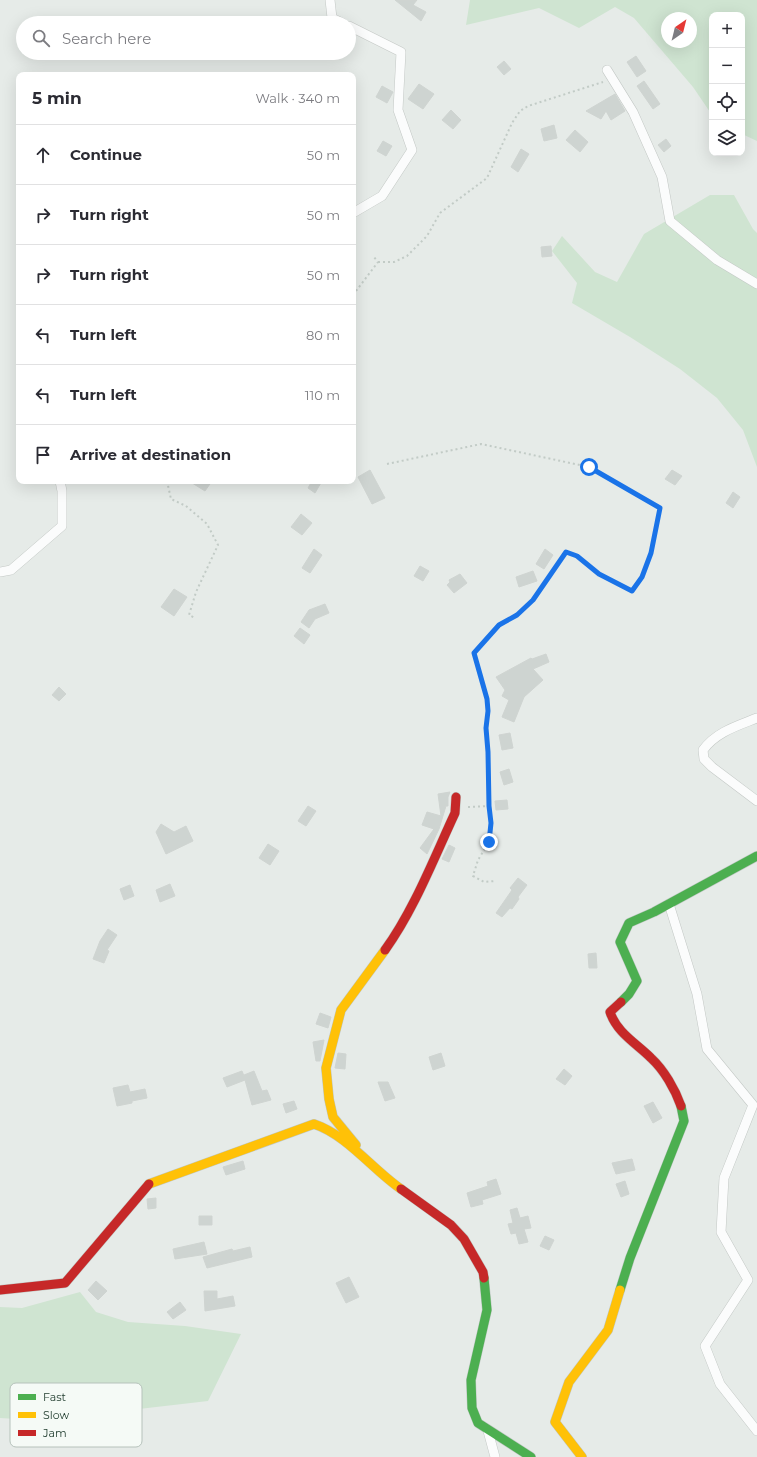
<!DOCTYPE html>
<meta charset="utf-8">
<style>
:root{--surface:#fff;--page:#f7f7f7;--text:#2b2b33;--muted:#7c7c81;--line:#e1e1e2}
body{margin:0;font-family:Montserrat,sans-serif;background:var(--page);color:var(--text)}
.controls{position:absolute;right:12px;top:12px;display:grid;overflow:hidden;border-radius:8px;box-shadow:0 4px 16px #0002}
.controls button{width:36px;height:36px;display:grid;place-items:center;padding:0;border:0;border-bottom:1px solid var(--line);background:var(--surface);color:var(--text);font:20px sans-serif}
.compass{position:absolute;left:661px;top:12px;width:36px;height:36px;border-radius:50%;background:var(--surface);box-shadow:0 4px 16px #0002;rotate:35deg}
.stop{position:absolute;width:12px;height:12px;margin:-9px;border:3px solid #1a73e8;border-radius:50%;background:#fff}
.stop.end{background:#1a73e8;border-color:#fff;box-shadow:0 1px 4px #0008}
.list{margin:0;padding:0;list-style:none}
h2{display:flex;justify-content:space-between;align-items:center;height:52px;margin:0;padding:0 16px;font-size:17px}
h2 small{font-size:13px;font-weight:400;color:var(--muted)}
.list li{display:grid;grid-template-columns:26px 1fr auto;gap:12px;align-items:center;box-sizing:border-box;height:60px;padding:0 16px;border-top:1px solid var(--line)}
.list b{display:block;font-size:15px;white-space:nowrap}
.list em{font-size:13px;font-style:normal;color:var(--muted)}
.icon{flex:none;width:22px;height:22px;fill:none;stroke:currentColor;stroke-width:2;stroke-linecap:round;stroke-linejoin:round}
.map{position:relative;flex:none;width:757px;height:1457px;overflow:hidden}
.search{position:absolute;background:var(--surface);box-shadow:0 4px 16px #0002;left:16px;top:16px;width:340px;height:44px;display:flex;align-items:center;gap:10px;box-sizing:border-box;padding:0 14px;border-radius:22px;color:var(--muted);font-size:15px}
.panel{position:absolute;background:var(--surface);box-shadow:0 4px 16px #0002;left:16px;top:72px;width:340px;height:412px;border-radius:8px}
.map>svg:first-child{display:block}
</style>
<div class="map">
<svg width="757" height="1457" viewBox="0 0 757 1457">
<rect width="100%" height="100%" fill="#e6ebe8"/>
<path fill="#cfe4d1" fill-rule="evenodd" d="M470,0H757V141L742,134V15H712V115L693,87L634,18L615,7L579,28L539,8L466,25ZM667,18H691V42H667Z
M710,195H734L753,229L757,233V467L743,430L717,398L680,369L630,337L572,303L577,283L552,251L562,236L595,272L617,282L644,234Z
M80,1292L96,1312L128,1322L185,1326L241,1334L208,1401L139,1409L16,1419L0,1418V1307L22,1308Z"/>
<path fill="#ced4d1" stroke="#cfd4d1" d="M395,0H417L413,5L426,12L421,21Z
M636,56L646,71L637,77L627,62Z
M504,61L511,69L504,75L497,67Z
M644,81L660,104L653,109L637,86Z
M419,84L434,94L423,109L408,99Z
M382,86L393,92L387,103L376,97Z
M615,94L625,111L611,120L606,111L601,119L586,111Z
M451,110L461,120L453,129L442,120Z
M554,125L557,138L544,141L541,129Z
M575,130L588,142L580,152L566,140Z
M666,139L671,146L664,152L658,145Z
M383,141L392,146L386,156L377,151Z
M521,149L529,154L518,172L511,167Z
M551,246L552,256L542,257L541,247Z
M370,470L385,498L372,504L358,477Z
M672,470L682,476L675,485L665,479Z
M189,481H212L205,491Z
M312,481H322L315,493L308,488Z
M733,492L740,497L733,508L726,503Z
M301,514L312,523L302,535L291,527Z
M314,549L322,555L310,573L302,568Z
M545,549L553,555L544,569L536,564Z
M420,566L429,571L423,581L414,576Z
M533,571L537,581L519,587L516,577Z
M460,574L467,583L454,593L447,585L450,582L449,580Z
M174,589L187,597L174,616L161,607Z
M325,604L329,613L315,619L309,628L301,622L309,610Z
M300,628L310,635L304,644L294,636Z
M546,654L549,662L533,669L543,680L524,697L514,722L502,717L509,700L502,696L505,690L496,677L531,658L532,659Z
M59,687L66,694L59,701L52,695Z
M510,733L513,748L502,750L499,735Z
M509,769L513,782L504,785L500,772Z
M450,792L448,797V806H446L439,829L427,854L420,848L434,829L422,825L427,812L441,816L438,794Z
M507,800L508,809L496,810L495,801Z
M308,806L316,811L306,826L298,821Z
M161,824L174,832L186,826L193,841L166,854L156,832Z
M268,844L279,851L270,865L259,858Z
M449,845L455,848L449,862L442,859Z
M518,878L527,885L518,897L519,899L512,909L510,908L502,917L496,913L512,890L510,888Z
M170,884L175,896L160,902L156,890Z
M130,885L134,896L124,900L120,889Z
M108,929L117,935L107,950L109,951L104,963L93,959L100,941Z
M596,953L597,968H589L588,954Z
M320,1013L331,1017L328,1028L316,1024Z
M324,1040L320,1061H316L313,1042Z
M338,1053L346,1054L345,1069L335,1068Z
M441,1053L445,1066L433,1070L429,1057Z
M564,1069L572,1076L565,1085L556,1079Z
M242,1071L244,1076V1075L254,1071L262,1091L267,1090L271,1100L252,1105L245,1080L227,1087L223,1078Z
M378,1082H388L395,1098L385,1101Z
M128,1085L130,1092L145,1089L147,1098L132,1101V1103L117,1106L113,1088Z
M294,1101L297,1109L286,1113L283,1104Z
M653,1102L662,1118L653,1123L644,1106Z
M632,1159L635,1170L616,1174L612,1163Z
M243,1161L245,1169L226,1175L223,1167Z
M496,1179L501,1194L482,1200L483,1204L471,1207L467,1193L488,1186L487,1182Z
M625,1181L629,1194L621,1197L616,1184Z
M156,1198V1208L148,1209L147,1199Z
M517,1208L520,1218L528,1216L531,1228L524,1229L528,1242L519,1244L516,1233L511,1234L508,1224L513,1223L510,1210Z
M199,1216H212V1225H199Z
M545,1236L554,1240L549,1250L540,1246Z
M204,1242L207,1254L175,1259L173,1249Z
M250,1247L252,1257L207,1268L203,1257L232,1249L233,1251Z
M349,1277L359,1297L346,1303L336,1283Z
M96,1281L107,1291L98,1300L88,1290Z
M204,1291H217V1299L233,1296L235,1306L205,1311Z
M180,1302L186,1310L173,1319L167,1312Z"/>
<g fill="none" stroke-linecap="round" stroke-linejoin="round">
<g stroke="#c3c8c5" stroke-width="10">
<path id="street" d="M330,0L332,18L342,23
M349,26L401,52L398,110L412,150L382,196L353,213
M607,70L633,112L662,177L670,221L717,260L757,284
M0,572L11,570L62,526V491L60,481
M757,718C737,726 716,732 703,750L704,759L712,767L757,801
M669,904L697,994L707,1049L753,1105L724,1178L721,1232L748,1280L705,1346L720,1384L757,1431
M488,1431L495,1457"/>
</g>
<g stroke="#bfc7c3" stroke-width="10">
<path id="fast" d="M621,1002L629,994L637,981L620,942L629,923L654,912L757,856
M484,1278L487,1310L471,1380L472,1408L478,1423L531,1457
M620,1290L630,1258L684,1121L681,1106"/>
</g>
<g stroke="#bfc7c3" stroke-width="10">
<path id="slow" d="M356,1145L333,1117L329,1099L326,1068L341,1010L385,950
M149,1184L314,1124C347,1135 373,1170 401,1189
M582,1457L555,1422L569,1382L608,1330L620,1290"/>
</g>
<g stroke="#bfc7c3" stroke-width="10">
<path id="jam" d="M385,950C414,910 434,858 455,813L456,797
M621,1002L610,1012C617,1033 636,1043 651,1058C664,1070 675,1089 681,1106
M401,1189L451,1225L464,1239L483,1272L484,1278
M0,1290L65,1283L149,1184"/>
</g>
<path stroke="#c2cbc6" stroke-width="2" stroke-dasharray="2 3" stroke-linecap="butt" d="M378,262H394L407,256L427,236L440,213L487,178L512,123L520,111L528,106L603,82
M353,295L378,262L373,256
M387,464L481,444L589,467L660,508L651,553L642,577L632,591L599,574L577,556L566,552L533,600L517,615L499,625L474,653L487,699L488,711L486,728L488,751L489,806
M167,481L171,499L186,506L207,524L218,545L196,592L189,615L195,618
M468,807L489,806L491,823L489,842L478,860L473,876L484,882L495,881"/>
<use href="#street" stroke="#fbfcfc" stroke-width="9"/>
<use href="#fast" stroke="#4caf50" stroke-width="9"/>
<use href="#slow" stroke="#ffc107" stroke-width="9"/>
<use href="#jam" stroke="#c62828" stroke-width="9"/>
</g>
<g fill="none" stroke-linecap="round" stroke-linejoin="round">
<path stroke="#1a73e8" stroke-width="5" d="M489,842L491,823L489,806L488,752L486,728L488,711L487,699L474,653L499,625L517,615L533,600L566,552L577,556L599,574L632,591L642,577L651,553L660,508L589,467"/>
</g>
<rect x="10" y="1383" width="132" height="64" rx="6" fill="#f5faf6" stroke="#b6c2bb" stroke-width="1"/>
<rect x="18" y="1394" width="18" height="6" fill="#4caf50"/>
<rect x="18" y="1412" width="18" height="6" fill="#ffc107"/>
<rect x="18" y="1430" width="18" height="6" fill="#c62828"/>
<g font-size="11" fill="#233f31">
<text x="43" y="1401">Fast</text>
<text x="43" y="1419">Slow</text>
<text x="43" y="1437">Jam</text>
</g>
</svg>
<div class="controls">
<button>+</button>
<button>−</button>
<button><svg class="icon" aria-label="locate" viewBox="0 0 24 24"><circle cx="12" cy="12" r="6"/><path d="M12 2v4M12 18v4M2 12h4M18 12h4"/></svg></button>
<button><svg class="icon" aria-label="layers" viewBox="0 0 24 24"><path d="M12 4l9 5-9 5-9-5zM3 14l9 5 9-5"/></svg></button>
</div>
<svg class="compass" viewBox="-18 -18 36 36"><path d="M0-13l5 13h-10z" fill="#e53935"/><path d="M0 13l5-13h-10z" fill="#7c7c81"/></svg>
<div class="stop" style="left:589px;top:467px"></div>
<div class="stop end" style="left:489px;top:842px"></div>
<div class="search"><svg class="icon" aria-label="search" viewBox="0 0 24 24"><circle cx="10" cy="10" r="6"/><path d="M15 15l6 6"/></svg>Search here</div>
<section class="panel">
<h2>5 min<small>Walk · 340 m</small></h2>
<ul class="list">
<li><svg class="icon" aria-label="ahead" viewBox="0 0 24 24"><path d="M12 20V5M6 11l6-6 6 6"/></svg><div><b>Continue</b></div><em>50 m</em></li>
<li><svg class="icon" aria-label="right" viewBox="0 0 24 24"><path d="M7 20v-9h11M14 6l5 5-5 5"/></svg><div><b>Turn right</b></div><em>50 m</em></li>
<li><svg class="icon" aria-label="right" viewBox="0 0 24 24"><path d="M7 20v-9h11M14 6l5 5-5 5"/></svg><div><b>Turn right</b></div><em>50 m</em></li>
<li><svg class="icon" aria-label="left" viewBox="0 0 24 24"><path d="M17 20v-9H6M10 6l-5 5 5 5"/></svg><div><b>Turn left</b></div><em>80 m</em></li>
<li><svg class="icon" aria-label="left" viewBox="0 0 24 24"><path d="M17 20v-9H6M10 6l-5 5 5 5"/></svg><div><b>Turn left</b></div><em>110 m</em></li>
<li><svg class="icon" aria-label="arrive" viewBox="0 0 24 24"><path d="M6 21V4h12l-3 4 3 4H6"/></svg><div><b>Arrive at destination</b></div></li>
</ul>
</section>
</div>
